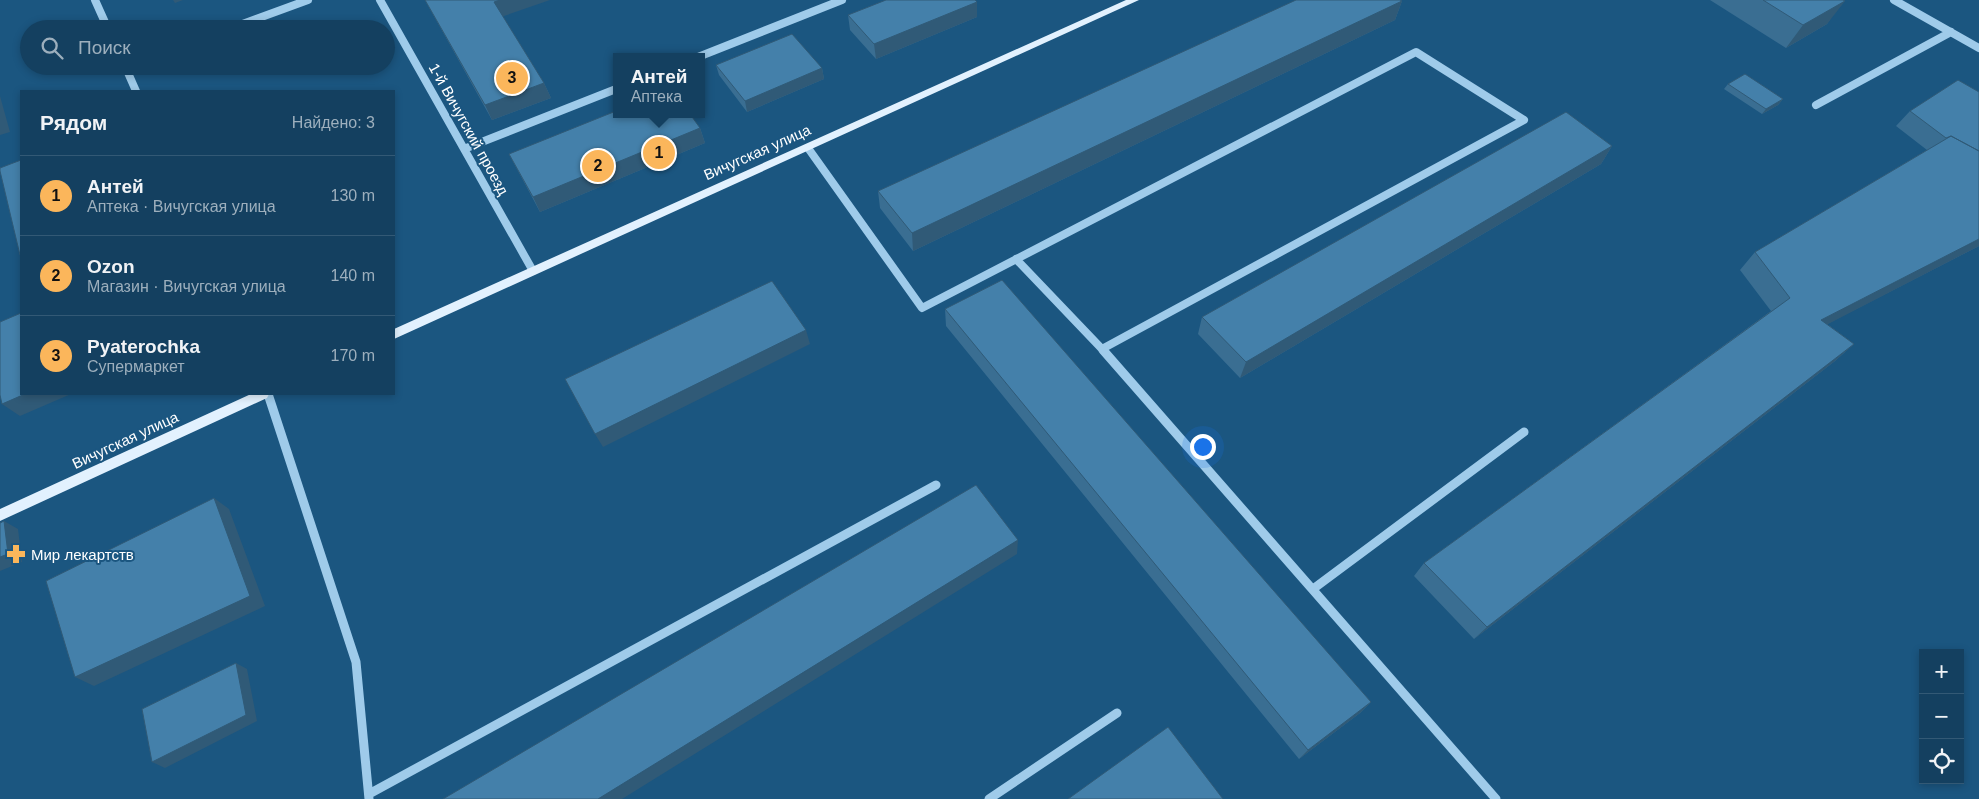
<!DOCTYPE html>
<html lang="ru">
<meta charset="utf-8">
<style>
:root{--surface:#144060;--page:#1d4766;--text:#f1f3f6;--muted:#9dafbd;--line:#335975;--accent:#fbb65b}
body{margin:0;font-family:Helvetica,sans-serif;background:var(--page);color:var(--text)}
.controls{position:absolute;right:15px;bottom:15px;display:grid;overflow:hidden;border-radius:0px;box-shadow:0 2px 8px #0003}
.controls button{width:45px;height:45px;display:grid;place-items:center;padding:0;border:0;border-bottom:1px solid var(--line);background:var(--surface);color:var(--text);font:25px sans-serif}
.you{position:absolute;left:1202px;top:446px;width:18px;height:18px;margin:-12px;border:4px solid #fff;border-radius:50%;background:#1a73e8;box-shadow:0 0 0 8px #1a73e833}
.badge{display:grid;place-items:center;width:32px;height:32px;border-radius:50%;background:var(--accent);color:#111;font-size:16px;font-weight:700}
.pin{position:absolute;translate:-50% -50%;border:2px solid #fff;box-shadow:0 1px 5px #0006}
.popup{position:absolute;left:613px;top:53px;width:92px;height:65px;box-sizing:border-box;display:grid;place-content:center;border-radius:0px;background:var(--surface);filter:drop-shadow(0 1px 4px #0005);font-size:16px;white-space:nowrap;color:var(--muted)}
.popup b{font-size:19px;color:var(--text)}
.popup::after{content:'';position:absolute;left:50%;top:100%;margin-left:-10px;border:10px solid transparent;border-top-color:var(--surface)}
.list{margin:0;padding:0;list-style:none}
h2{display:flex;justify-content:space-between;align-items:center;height:65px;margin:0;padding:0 20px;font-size:21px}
h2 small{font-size:16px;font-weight:400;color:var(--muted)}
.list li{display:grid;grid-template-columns:32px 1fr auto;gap:15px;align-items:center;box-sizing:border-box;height:80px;padding:0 20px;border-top:1px solid var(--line)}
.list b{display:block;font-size:19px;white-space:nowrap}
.list p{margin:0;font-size:16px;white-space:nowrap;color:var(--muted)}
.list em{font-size:16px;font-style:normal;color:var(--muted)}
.icon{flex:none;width:28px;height:28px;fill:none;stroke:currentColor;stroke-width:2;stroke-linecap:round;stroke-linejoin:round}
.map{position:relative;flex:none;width:1979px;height:799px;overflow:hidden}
.search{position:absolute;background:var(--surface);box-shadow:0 2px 8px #0003;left:20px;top:20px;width:375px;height:55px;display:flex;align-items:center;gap:12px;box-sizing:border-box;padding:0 18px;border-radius:28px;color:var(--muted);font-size:19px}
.panel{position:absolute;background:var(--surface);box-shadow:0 2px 8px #0003;left:20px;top:90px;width:375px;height:305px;border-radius:0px}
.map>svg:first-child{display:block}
</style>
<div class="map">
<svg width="1979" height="799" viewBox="0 0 1979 799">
<rect width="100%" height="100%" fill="#1b5680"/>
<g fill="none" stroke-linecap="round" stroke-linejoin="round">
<path stroke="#9fcbea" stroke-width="8" d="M95,0L108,29
M380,0L533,271
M1894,0L1979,48
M229,29L308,0
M698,57L842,0
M125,66L136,91
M1816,105L1951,32
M808,148L922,308L1416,52L1524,120L1102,349L1104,351
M464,149L616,89
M1016,259L1102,349"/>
<path stroke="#9fcbea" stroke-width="9" d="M1103,350L1496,799
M268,394L356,662L369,799
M1313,589L1524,432
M369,794L936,485
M989,799L1117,713"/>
<path fill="#e2f1fe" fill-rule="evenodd" d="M1126,0H1139L394,339V329Z
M251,394H269L267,398L0,521V509Z"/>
</g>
<path fill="#3a6e92" d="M425,0L503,17L544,83L551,98L492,120Z
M1710,0H1843L1827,24L1786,48Z
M1402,1L1395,20L913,251L880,208L878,191Z
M977,2V17L876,59L850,30L848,15Z
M716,65L822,68L824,79L747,112L719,75Z
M1728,84L1783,99L1778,105L1762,114L1724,89Z
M1979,92V246L1827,324L1854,344L1835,361L1474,639L1414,576L1424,563L1771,311L1740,270L1755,252L1927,150L1896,126L1910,111Z
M700,128L705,143L540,212L509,154Z
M1612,146L1601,164L1240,378L1198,334L1202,317Z
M945,309L1371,702L1360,713L1299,759L946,326Z"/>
<path fill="#305a77" d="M173,0H183L175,3Z
M500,0H550L501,17L494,2Z
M1402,1L1395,20L913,251L912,233Z
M1845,1L1827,24L1786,48L1803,25Z
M977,2V17L876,59L874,44Z
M822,68L824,79L747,112L745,101Z
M544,83L551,98L492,120L485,105Z
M0,96L10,132L0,135Z
M1783,99L1778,105L1762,114L1766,109Z
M700,128L705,143L540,212L533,197Z
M1612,146L1601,164L1240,378L1246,362Z
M1979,239V246L1803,337L1821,320Z
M806,330L810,344L603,447L595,434Z
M1854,344L1835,361L1474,639L1487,627Z
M25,394H71L20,416L2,404Z
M214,498L229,509L265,606L94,686L75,677Z
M4,521L18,529L22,562L0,571V557Z
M1018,540L1017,554L622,799H598Z
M236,663L247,669L257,721L165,768L152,762Z
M1371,702L1360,713L1299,759L1308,750Z"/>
<path fill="#4480aa" stroke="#305a77" d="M425,0H500L494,2L544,83L485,105Z
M886,0H975L977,2L874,44L848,15Z
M1296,0H1400L1402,1L912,233L878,191Z
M1763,0H1843L1845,1L1803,25Z
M792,34L822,68L745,101L716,65Z
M1745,74L1783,99L1766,109L1728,84Z
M1958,80L1979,92V151L1951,136L1946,138L1910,111Z
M616,111V114H690L700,128L533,197L509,154Z
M1566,112L1612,146L1246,362L1202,317Z
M1951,136L1979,151V239L1821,320L1854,344L1487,627L1424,563L1790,298L1755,252Z
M21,160V255H20L0,171V168Z
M1002,280L1371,702L1308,750L945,309Z
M772,281L806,330L595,434L565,379Z
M21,313V394H25L2,404L0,395V322Z
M976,485L1018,540L598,799H443Z
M214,498L250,596L75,677L46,581Z
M4,521L8,554L0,557V523Z
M236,663L246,715L152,762L142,709Z
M1168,727L1223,799H1068Z"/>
<defs>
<g id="pharmacy-bare" transform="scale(1.5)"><path d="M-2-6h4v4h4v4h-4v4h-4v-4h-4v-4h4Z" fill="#fbb65b" stroke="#1b5680" stroke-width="2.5" paint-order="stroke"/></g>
</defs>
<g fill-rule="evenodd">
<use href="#pharmacy-bare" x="16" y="554"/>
</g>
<g text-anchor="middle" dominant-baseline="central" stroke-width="4" stroke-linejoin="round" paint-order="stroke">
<g font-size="15" fill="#fff" stroke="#1b5680">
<text transform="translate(469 129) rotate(61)">1-й Вичугский проезд</text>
<text transform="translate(757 152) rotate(-24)">Вичугская улица</text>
<text transform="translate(125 440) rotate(-25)">Вичугская улица</text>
</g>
<g font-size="15" fill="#fff" stroke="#1b5680" text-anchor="start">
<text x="31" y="554">Мир лекартств</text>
</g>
</g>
</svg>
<div class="controls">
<button>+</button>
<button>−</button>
<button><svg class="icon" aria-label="locate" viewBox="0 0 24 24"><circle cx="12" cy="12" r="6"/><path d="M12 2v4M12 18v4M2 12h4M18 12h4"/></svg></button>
</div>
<div class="you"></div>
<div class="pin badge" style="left:659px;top:153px">1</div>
<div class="popup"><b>Антей</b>Аптека</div>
<div class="pin badge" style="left:598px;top:166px">2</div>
<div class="pin badge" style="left:512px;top:78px">3</div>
<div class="search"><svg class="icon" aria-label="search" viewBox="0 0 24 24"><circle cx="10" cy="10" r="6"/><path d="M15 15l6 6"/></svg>Поиск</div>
<section class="panel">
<h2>Рядом<small>Найдено: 3</small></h2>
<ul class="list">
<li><span class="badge">1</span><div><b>Антей</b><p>Аптека · Вичугская улица</p></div><em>130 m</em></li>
<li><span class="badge">2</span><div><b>Ozon</b><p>Магазин · Вичугская улица</p></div><em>140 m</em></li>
<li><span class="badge">3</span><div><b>Pyaterochka</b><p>Супермаркет</p></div><em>170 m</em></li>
</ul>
</section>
</div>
